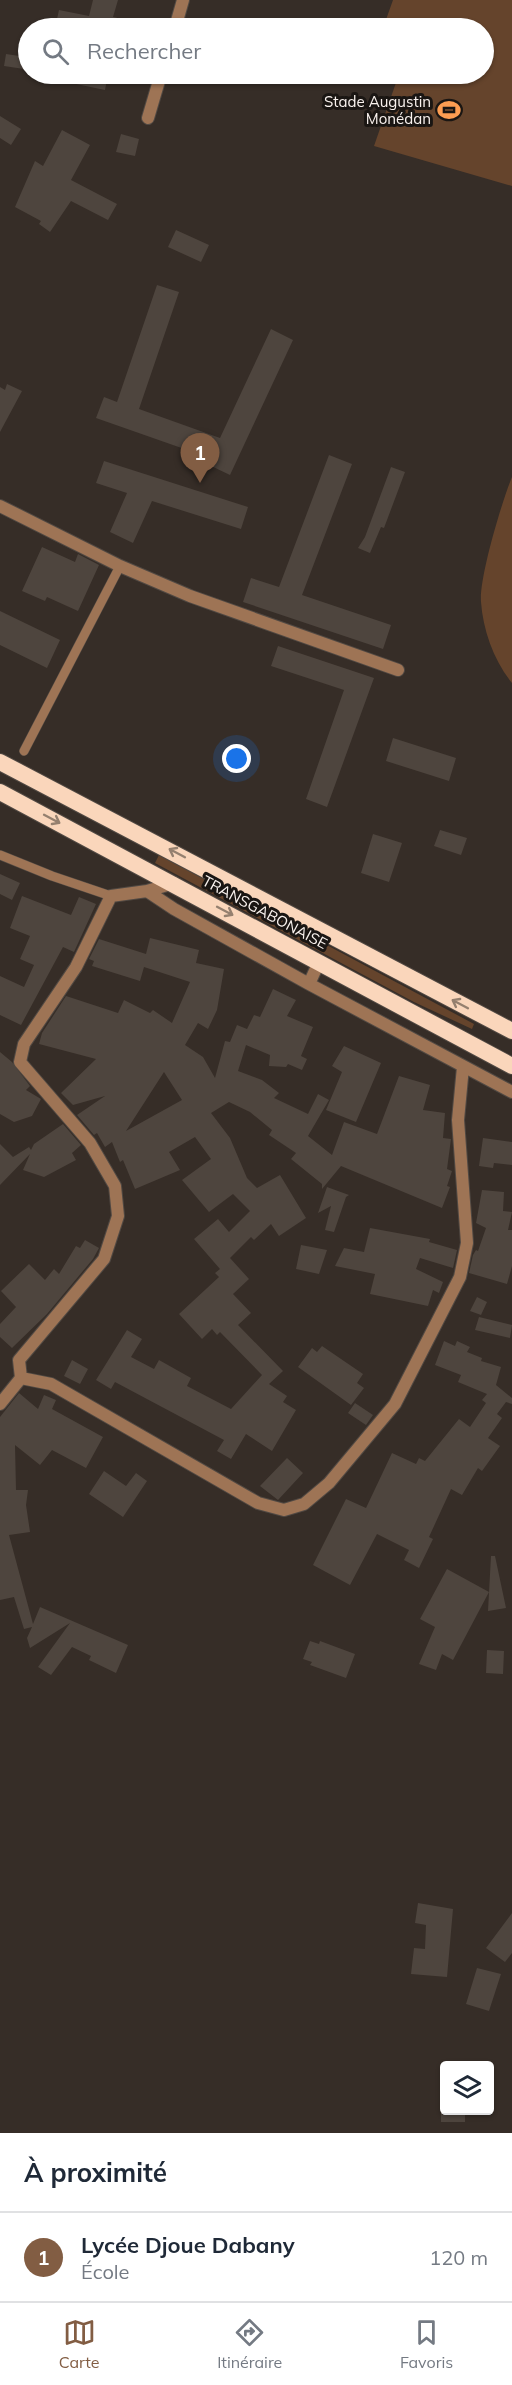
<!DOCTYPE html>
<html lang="fr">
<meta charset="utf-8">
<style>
:root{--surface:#fff;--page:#f2f2f3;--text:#1f2937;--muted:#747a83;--line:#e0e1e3;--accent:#825d43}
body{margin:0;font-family:Mulish,sans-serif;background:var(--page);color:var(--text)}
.controls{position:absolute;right:18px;bottom:18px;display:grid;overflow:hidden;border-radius:6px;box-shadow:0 2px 4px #0004}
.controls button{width:54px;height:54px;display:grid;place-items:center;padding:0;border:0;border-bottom:2px solid var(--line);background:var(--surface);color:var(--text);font:30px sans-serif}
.you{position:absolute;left:237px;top:759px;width:21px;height:21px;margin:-15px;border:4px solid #fff;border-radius:50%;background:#1a73e8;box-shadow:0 0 0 9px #1a73e833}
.badge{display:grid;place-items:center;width:39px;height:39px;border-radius:50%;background:var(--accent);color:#fff;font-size:20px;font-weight:700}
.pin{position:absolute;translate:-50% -50px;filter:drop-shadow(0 2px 3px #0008)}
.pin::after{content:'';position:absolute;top:32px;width:21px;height:18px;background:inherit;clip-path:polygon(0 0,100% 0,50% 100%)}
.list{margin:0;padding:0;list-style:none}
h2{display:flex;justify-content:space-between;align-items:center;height:78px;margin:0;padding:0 24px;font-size:26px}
h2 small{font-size:20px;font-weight:400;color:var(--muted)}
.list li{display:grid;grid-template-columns:39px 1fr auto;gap:18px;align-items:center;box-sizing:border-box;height:90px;padding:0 24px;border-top:2px solid var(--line)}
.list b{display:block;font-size:22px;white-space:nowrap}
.list p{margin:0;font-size:20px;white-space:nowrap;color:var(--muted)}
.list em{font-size:20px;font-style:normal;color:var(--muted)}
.icon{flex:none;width:33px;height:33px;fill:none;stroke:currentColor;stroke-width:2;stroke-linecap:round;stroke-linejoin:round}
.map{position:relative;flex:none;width:512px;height:2133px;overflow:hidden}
.search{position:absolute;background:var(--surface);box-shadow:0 2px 4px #0004;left:18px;right:18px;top:18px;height:66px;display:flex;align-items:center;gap:15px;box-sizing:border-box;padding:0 21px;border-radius:33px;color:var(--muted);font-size:22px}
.sheet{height:168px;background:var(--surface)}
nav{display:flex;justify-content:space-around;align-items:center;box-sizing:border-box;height:84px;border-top:2px solid var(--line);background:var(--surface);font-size:16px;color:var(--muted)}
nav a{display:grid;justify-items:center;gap:3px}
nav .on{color:var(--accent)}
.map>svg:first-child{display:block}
</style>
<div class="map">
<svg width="512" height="2133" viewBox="0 0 512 2133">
<rect width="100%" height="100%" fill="#362d27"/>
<path fill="#65442c" d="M393,0H512V186L374,146L399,74H484V28H383Z
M512,477V683C494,661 483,630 481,602C479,578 502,501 512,477Z
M159,855L474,1024L472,1029L414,1002L155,863Z"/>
<path fill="#4e453e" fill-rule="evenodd" d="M93,0H118L113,17L139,23V28H90L57,19L59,10L89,16Z
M6,54L26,57L24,69L4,66Z
M53,74H108L105,90L52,79Z
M0,116L21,129L11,145L0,138Z
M62,130L90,145L71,180L117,204L108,220L71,201L50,232L39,224L41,221L15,207L35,161L43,166Z
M121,134L139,139L135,156L116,152Z
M176,230L209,245L201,262L168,247Z
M157,285L179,292L139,409L220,438L271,329L293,340L230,475L207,464L210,458L96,418L104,397L117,402Z
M7,384L22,391L0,432V387L5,390Z
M329,455L352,464L302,595L391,625L383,649L243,602L251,578L279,587Z
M104,461L248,507L241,529L152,501L133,543L110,532L127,493L96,483Z
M391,467L405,472L384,528L381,527L370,553L358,548L365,537Z
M42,547L75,562L78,554L99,565L78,611L47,597L45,601L22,591Z
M0,611L60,640L47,668L0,645Z
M278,646L374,678L327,807L306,799L344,690L271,666Z
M393,738L456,758L449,781L386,761Z
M440,830L467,838L461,855L434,846Z
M373,834L402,843L389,882L361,873Z
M0,874L20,883L12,900L0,894Z
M22,896L71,915L79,897L96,904L74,952L63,947L21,1025L0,1015V976L24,987L34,965L20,959L30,936L10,928Z
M150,938L199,950L196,963L224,969L217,1010L208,1029L198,1023L185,1045L203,1057L215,1078L225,1041L230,1042L237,1025L247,1029L254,1015L260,1017L273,989L296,1000L287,1016L313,1027L301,1056L307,1059L302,1070L288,1064L286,1067L269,1066L270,1055L246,1045L238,1071L262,1080L279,1093L274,1098L308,1114L318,1094L329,1100L308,1136L332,1155L344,1122L377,1134L399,1076L430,1085L423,1110L445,1113L443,1138L451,1139L447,1169L452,1171L447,1186L450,1187L442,1208L341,1166L322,1189V1184L291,1159L296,1153L269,1135L272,1130L250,1112L229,1102L211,1113L230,1138L247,1178L257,1188L280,1175L306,1218L279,1236L271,1224L254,1240L251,1237L230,1258L249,1279L233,1294L251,1313L238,1325L283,1371L269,1384L287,1396L283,1402L296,1410L272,1451L246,1434L231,1459L217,1451L224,1440L115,1382L111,1389L96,1380L127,1330L142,1339L131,1357L154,1369L159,1360L191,1378L187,1386L231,1409L262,1375L220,1332L217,1335L212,1329L202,1339L179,1314L219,1277L215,1273L220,1269L194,1239L218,1219L229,1232L250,1211L233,1194L209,1212L182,1180L211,1159L195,1137L169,1152L180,1170L135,1189L123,1160L120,1162L112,1142L105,1147L97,1133L94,1135L77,1115L105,1096L73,1105L61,1093L96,1059L39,1044L42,1033L66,996L118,1013L124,1000L150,1013L153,1010L172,1023L190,982L144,967L140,981L92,966L94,961L89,959L99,939L146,954ZM164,1072L182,1100L126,1131Z
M344,1046L381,1063L356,1122L326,1110L342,1072L332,1066Z
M0,1052L12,1062L30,1086L26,1090L41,1099L32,1116L14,1122L0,1114Z
M63,1124L81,1145L72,1153L76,1160L44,1177L23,1170L30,1154L0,1185V1144L13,1157L29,1147L31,1150L34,1144Z
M483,1138L512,1142V1165L494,1163L493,1168L479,1166Z
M327,1187L349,1195L346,1197L334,1232L325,1230L331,1206L318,1213Z
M482,1190L504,1192L503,1211L512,1212L508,1230H512V1266L507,1284L469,1273L473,1255L476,1250L478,1251L486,1228L476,1223Z
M370,1228L430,1239L429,1242L457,1250L453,1268L420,1258L416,1269L443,1282L439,1293L433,1290L428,1306L370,1294L375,1274L335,1266L344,1248L364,1252Z
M85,1240L99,1248L93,1259L47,1314L12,1348L0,1337V1324L16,1307L1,1291L29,1264L45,1280L54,1269L59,1274L76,1246L80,1248Z
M301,1245L327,1250L319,1274L296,1269Z
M477,1297L487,1302L481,1315L470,1311Z
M479,1317L512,1325L510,1338L475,1330Z
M444,1341L455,1346L457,1341L470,1347L467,1352L482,1358L481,1361L501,1367L496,1385L512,1398V1404L506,1402L497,1414L502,1418L488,1438L500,1446L482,1471L478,1468L462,1495L451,1489L429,1537L433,1539L419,1568L404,1560L409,1550L377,1534L350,1585L313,1565L346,1499L366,1508L392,1453L416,1464L419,1458L425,1461L459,1419L470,1427L486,1403L482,1400L487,1394L458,1382L461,1375L435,1365Z
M322,1346L363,1374L357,1383L364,1388L351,1405L298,1367L312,1348L317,1352Z
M72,1360L88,1369L80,1384L64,1376Z
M19,1393L38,1409L44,1395L56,1400L52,1409L103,1437L86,1468L52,1450L40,1465L15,1445L16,1490H28L26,1505L30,1532L9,1535L33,1624L40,1607L128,1645L116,1673L89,1660L91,1656L72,1647L51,1675L38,1667L70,1623L30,1648L27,1638L32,1627L24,1629L14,1597L0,1600V1417Z
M355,1403L373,1415L366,1425L348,1413Z
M287,1458L303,1473L278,1500L260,1486Z
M104,1471L126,1486L136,1473L147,1481L123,1517L89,1494Z
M491,1556H495L506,1608L488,1611Z
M447,1569L489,1592L453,1660L442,1654L436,1670L419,1664L435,1627L420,1619Z
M310,1641L319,1644L320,1641L355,1654L346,1678L310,1665L312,1662L303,1659Z
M487,1650L504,1651L503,1674L486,1673Z
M418,1903L453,1909L447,1977L411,1974L414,1948L425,1949L426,1925L415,1923Z
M512,1913V1953L505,1962L486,1948Z
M477,1968L501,1974L489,2011L466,2004Z
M441,2110H465V2122H441Z"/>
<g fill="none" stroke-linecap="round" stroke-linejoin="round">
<g stroke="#514943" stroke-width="10">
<path id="service" d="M24,751L120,566
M0,855L52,876L111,896"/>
</g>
<g stroke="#514943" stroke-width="14">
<path id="minor" d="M175,28L183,0
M148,118L161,74
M0,506L120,566L190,596L398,670
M174,883L147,891L111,896L76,967L24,1044L20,1062L90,1143L115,1186L118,1216L104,1259L19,1360L21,1378L51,1384L258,1503L284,1510L304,1504L329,1483L395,1404L460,1277L467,1243L458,1120L463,1067
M147,891L174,909L309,984L512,1092
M309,984L319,962
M0,1404L21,1378"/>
</g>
<g stroke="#514943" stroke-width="18">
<path id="trunk" d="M0,762L512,1031
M0,792L512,1066"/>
</g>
<use href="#service" stroke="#9e7455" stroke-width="9"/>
<use href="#minor" stroke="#9e7455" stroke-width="12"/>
<use href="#trunk" stroke="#fad6bb" stroke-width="16"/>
</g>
<defs><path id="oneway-shaft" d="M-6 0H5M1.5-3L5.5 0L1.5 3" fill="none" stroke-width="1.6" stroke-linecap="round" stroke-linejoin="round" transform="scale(1.5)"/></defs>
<g stroke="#95806f">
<use href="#oneway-shaft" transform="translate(52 819) rotate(28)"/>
<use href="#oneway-shaft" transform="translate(177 853) rotate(-152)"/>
<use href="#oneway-shaft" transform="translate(225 911) rotate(28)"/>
<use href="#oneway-shaft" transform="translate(460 1004) rotate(-152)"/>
</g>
<defs>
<g id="stadium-bare" transform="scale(1.8)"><path d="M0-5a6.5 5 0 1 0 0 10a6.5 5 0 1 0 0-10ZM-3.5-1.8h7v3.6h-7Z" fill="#fc9d52" stroke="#1a1613" stroke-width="2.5" paint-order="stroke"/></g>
</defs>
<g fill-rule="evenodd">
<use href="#stadium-bare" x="449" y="110"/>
</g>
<g text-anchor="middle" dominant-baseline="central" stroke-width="6" stroke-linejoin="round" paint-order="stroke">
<g font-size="15" fill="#faf3ef" stroke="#1a1613" text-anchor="end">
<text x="431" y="101">Stade Augustin<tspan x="431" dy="17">Monédan</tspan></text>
</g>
<g font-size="15" fill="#faf3ef" stroke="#1a1613">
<text transform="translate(265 912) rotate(28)">TRANSGABONAISE</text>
</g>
</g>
</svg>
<div class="controls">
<button><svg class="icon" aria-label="layers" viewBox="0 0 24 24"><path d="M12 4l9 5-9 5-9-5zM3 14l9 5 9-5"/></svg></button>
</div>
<div class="you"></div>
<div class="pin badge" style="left:200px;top:483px">1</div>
<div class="search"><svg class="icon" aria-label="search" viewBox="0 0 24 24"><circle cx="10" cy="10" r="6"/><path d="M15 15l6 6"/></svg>Rechercher</div>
</div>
<section class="sheet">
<h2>À proximité<small></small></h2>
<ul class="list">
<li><span class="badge">1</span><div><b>Lycée Djoue Dabany</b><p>École</p></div><em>120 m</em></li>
</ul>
</section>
<nav>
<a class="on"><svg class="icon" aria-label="map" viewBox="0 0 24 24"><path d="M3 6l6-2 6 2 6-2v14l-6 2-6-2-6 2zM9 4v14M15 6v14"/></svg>Carte</a>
<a><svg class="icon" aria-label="directions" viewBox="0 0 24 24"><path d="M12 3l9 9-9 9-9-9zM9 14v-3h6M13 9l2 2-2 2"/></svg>Itinéraire</a>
<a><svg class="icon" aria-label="saved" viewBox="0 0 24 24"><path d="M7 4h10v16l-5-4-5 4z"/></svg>Favoris</a>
</nav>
